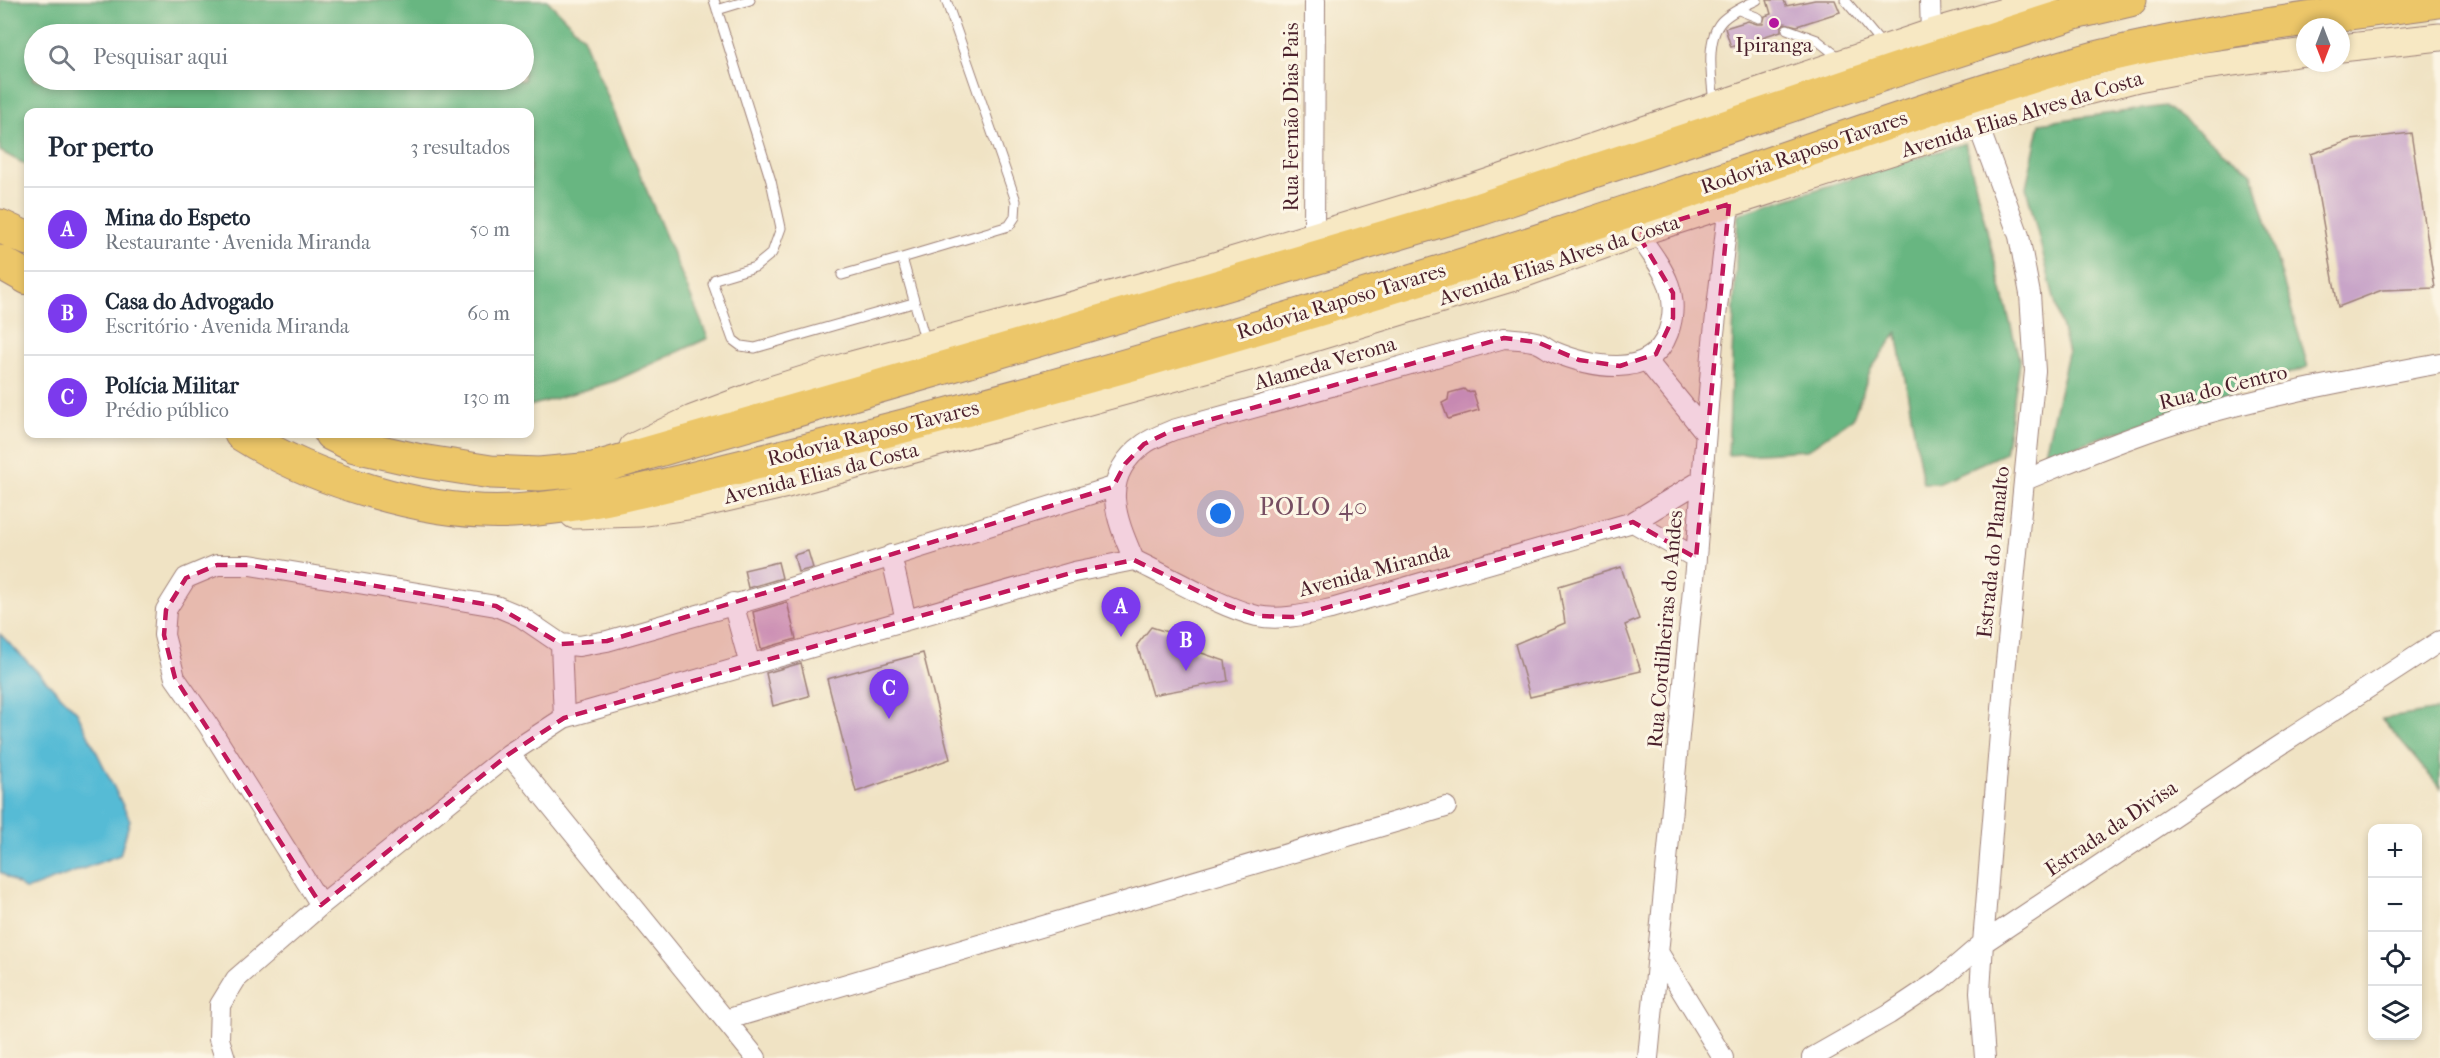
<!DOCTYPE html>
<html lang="pt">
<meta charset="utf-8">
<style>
:root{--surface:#fff;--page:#f2f2f3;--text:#1f2937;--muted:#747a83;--line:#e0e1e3;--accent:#7c3aed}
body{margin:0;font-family:"IM FELL French Canon",serif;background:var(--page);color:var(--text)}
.controls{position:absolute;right:18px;bottom:18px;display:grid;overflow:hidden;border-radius:12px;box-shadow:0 3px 9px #0003}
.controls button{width:54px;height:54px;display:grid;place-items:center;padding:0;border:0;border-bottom:2px solid var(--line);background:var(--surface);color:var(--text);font:30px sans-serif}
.compass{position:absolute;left:2296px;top:18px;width:54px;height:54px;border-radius:50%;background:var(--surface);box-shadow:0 3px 9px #0003;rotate:180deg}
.you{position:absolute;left:1221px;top:514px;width:21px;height:21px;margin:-15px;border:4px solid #fff;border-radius:50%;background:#1a73e8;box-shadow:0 0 0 9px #1a73e833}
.badge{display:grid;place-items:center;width:39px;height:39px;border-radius:50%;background:var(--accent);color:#fff;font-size:20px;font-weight:700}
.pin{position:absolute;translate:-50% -50px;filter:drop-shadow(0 2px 3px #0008)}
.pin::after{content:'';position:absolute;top:32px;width:21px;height:18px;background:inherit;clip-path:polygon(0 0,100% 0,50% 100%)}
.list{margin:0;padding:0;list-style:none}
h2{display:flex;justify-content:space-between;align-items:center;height:78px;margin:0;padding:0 24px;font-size:26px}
h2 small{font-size:20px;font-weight:400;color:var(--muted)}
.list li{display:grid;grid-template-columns:39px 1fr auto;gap:18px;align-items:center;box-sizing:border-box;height:84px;padding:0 24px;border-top:2px solid var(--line)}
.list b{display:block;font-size:22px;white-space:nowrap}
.list p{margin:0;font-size:20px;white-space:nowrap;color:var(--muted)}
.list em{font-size:20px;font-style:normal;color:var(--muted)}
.icon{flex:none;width:33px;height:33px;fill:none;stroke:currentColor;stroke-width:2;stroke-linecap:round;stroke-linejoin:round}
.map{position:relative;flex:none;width:2440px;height:1058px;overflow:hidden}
.search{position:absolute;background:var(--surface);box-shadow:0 3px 9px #0003;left:24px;top:24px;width:510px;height:66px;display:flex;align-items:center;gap:15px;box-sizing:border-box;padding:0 21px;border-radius:33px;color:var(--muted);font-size:22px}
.panel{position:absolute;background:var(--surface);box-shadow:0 3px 9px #0003;left:24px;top:108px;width:510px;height:330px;border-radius:12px}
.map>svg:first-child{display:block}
</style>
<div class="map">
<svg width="2440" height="1058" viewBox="0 0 2440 1058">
<rect width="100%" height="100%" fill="#fcf5e5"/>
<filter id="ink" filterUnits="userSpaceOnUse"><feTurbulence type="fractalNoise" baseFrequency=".0167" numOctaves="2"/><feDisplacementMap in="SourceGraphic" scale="12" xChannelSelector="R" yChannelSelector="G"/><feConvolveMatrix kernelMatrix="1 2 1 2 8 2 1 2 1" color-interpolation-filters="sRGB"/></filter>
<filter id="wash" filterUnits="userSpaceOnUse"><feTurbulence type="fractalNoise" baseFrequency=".008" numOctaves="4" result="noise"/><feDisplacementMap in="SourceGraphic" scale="24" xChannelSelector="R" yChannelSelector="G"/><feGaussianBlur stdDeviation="1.35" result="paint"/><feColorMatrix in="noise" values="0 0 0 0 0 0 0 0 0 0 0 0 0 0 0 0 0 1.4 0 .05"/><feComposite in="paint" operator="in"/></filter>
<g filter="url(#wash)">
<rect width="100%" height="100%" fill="#f0e3c4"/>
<path fill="#68b681" stroke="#596a56" stroke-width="1.5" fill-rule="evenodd" d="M0,0H547L583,37L708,338L615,381L530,406V112H28V166L0,151ZM524,34V80H34V34Z
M2165,106L2252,173L2308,367L2044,457L2068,353L2026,187L2040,123Z
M1965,143L2020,362L2005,453L1937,483H1923L1897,333L1871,369L1853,418L1807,450L1728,455L1738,214Z
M2440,710V788L2382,719Z"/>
<path fill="#56bbd5" stroke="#506d80" stroke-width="1.5" d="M0,634L77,712L130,820L120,855L26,890L0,872Z"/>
<g id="blocks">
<path fill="#c8a4c8" d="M1767,0H1784L1786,6L1815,0H1835L1840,12L1797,26L1785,23L1781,26V31L1731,47L1725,28L1748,21L1757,24H1763L1765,16L1771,14Z
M2411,133L2435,288L2382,290L2338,307L2311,154L2351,140Z
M1464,389L1467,392L1473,391L1479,410L1448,419L1442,403L1448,400L1449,393Z
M808,551L813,568L798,572L794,555Z
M778,562L782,578L748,588L744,570Z
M1621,567L1639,619L1625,625L1641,671L1530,697L1515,644L1565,623L1559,586Z
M787,602L796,639L761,649L753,612Z
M1151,627L1190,639V649L1225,661L1228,681L1152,695L1137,645Z
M923,653L950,759L856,792L827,679Z
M801,663L809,696L773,706L766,673Z"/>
</g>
</g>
<g filter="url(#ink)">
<use href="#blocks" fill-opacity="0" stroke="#9d8178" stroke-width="1.5"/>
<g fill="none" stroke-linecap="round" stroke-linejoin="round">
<g stroke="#9d8178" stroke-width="11">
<path id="lane" d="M714,0L771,181L781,228L772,253L755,267L715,279L713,284L733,340L741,346L755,348L913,303
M1845,0L1884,47
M717,10L750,0
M1739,10L1759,18
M1787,29L1817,40L1842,60
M1714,104C1712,82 1705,40 1721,22C1729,13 1746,5 1757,0
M902,258L1009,226L1015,217L1016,201L946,0
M842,275L902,258L926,343"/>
</g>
<g stroke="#9d8178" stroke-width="22">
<path id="street" d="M1930,0L1931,33
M1978,125L2019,236L2030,294L2035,371L2005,672L1983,943L1980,992L1985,1058
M1314,235L1315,0
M1647,361L1705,432
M2025,480C2074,460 2123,439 2174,423C2260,396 2351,380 2440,363
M1633,522L1696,558
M891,555L906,620
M1134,560C1116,518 1098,477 1144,444C1152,438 1164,434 1173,430L1504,338C1515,339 1526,339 1536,342C1542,344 1547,348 1552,351C1590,367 1651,381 1668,333C1683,291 1660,266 1637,233
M1134,560C1170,577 1220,607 1257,616C1281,621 1308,614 1331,609L1633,522L1702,480
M733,603L750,665
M561,644L564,718
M509,754L756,1058
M321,905L208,725L175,678L164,635L166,610L186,578L217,565H250L496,606L520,616L561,644L579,646L607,641L771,594L1113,487
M1658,952L1723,1058
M725,1020L1446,807
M225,1058L219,1039L220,1005L236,979L321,905L509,754L564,718L1074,572L1134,560
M1648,1058L1696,558L1713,342L1729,204
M1812,1058L1889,1014L1940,980L1983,943L2251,764L2440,641"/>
</g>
<g stroke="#9d8178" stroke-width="29">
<path id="secondary" d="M2341,48L2440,37
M633,447L692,419L758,394L848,366L1195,272L1472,188L1931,33L2045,0
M574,515L640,513L695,505L787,484L1260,354L1517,276L1637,233L2052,100L2138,78L2191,68L2305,52"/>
</g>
<g stroke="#9d8178" stroke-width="35">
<path id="highway" d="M0,226L28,239
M0,262L28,278
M241,434C312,479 428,516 513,511C586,507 657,487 727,470C805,451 883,432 961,411C1201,347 1439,275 1675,196C1784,159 1892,120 2001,86C2034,76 2067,65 2100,57C2212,30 2326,16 2440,1
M331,434L355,446L421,461L491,472L539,474L593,469L984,356L1480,209L1914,64L2074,13L2130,0"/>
</g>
<use href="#lane" stroke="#fff" stroke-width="9"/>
<use href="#street" stroke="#fff" stroke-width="20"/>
<use href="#secondary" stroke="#f7e8c3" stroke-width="27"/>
<use href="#highway" stroke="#ecc669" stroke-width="33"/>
</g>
</g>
<path fill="#c2185b" fill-opacity="0.2" stroke="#c2185b" stroke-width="4.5" stroke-dasharray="12 8" stroke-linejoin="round" d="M1729,204L1696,558L1633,522L1293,617L1259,616L1229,606L1134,560L1074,572L564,718L509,754L321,905L175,678L164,635L166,610L186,578L217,565H250L496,606L561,644L607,641L1113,487L1125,464L1144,444L1173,430L1504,338L1537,342L1579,360L1620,366L1656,354L1673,318V293L1637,233Z"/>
<circle fill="#b5179e" stroke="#fcf5e5" stroke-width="2" cx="1774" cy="23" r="6"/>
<g text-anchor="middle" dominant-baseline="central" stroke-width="6" stroke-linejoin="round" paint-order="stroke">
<g font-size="21" fill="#4a1f2b" stroke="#fcf5e5">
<text x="1774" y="45">Ipiranga</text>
</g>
<g font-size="21" fill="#4a1f2b" stroke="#fcf5e5">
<text transform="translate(2022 114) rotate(-17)">Avenida Elias Alves da Costa</text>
<text transform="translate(1291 117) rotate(-90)">Rua Fernão Dias Pais</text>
<text transform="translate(1804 152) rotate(-19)">Rodovia Raposo Tavares</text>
<text transform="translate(1559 260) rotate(-18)">Avenida Elias Alves da Costa</text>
<text transform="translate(1341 301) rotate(-17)">Rodovia Raposo Tavares</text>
<text transform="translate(1325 363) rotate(-16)">Alameda Verona</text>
<text transform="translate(2223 387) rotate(-14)">Rua do Centro</text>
<text transform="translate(873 433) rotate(-14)">Rodovia Raposo Tavares</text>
<text transform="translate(821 473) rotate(-14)">Avenida Elias da Costa</text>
<text transform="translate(1993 552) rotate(-84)">Estrada do Planalto</text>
<text transform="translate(1374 570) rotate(-15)">Avenida Miranda</text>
<text transform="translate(1665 629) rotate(-85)">Rua Cordilheiras do Andes</text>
<text transform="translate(2111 828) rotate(-34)">Estrada da Divisa</text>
</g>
<g font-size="24" letter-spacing="1.5" fill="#764e62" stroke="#fcf5e5">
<text x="1314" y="507">POLO 40</text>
</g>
</g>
</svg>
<div class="controls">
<button>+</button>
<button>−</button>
<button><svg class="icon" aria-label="locate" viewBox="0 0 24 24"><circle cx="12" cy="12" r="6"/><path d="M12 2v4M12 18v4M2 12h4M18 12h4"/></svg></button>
<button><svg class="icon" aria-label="layers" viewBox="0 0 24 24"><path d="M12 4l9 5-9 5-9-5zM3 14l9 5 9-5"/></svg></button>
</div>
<svg class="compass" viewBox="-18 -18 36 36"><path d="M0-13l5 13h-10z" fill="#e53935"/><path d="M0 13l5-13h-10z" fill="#747a83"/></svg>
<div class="you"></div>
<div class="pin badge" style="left:1121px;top:637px">A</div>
<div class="pin badge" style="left:1186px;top:671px">B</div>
<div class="pin badge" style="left:889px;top:719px">C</div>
<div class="search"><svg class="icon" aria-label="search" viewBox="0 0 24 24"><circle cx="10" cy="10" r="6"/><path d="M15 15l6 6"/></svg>Pesquisar aqui</div>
<section class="panel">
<h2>Por perto<small>3 resultados</small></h2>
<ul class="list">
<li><span class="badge">A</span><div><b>Mina do Espeto</b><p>Restaurante · Avenida Miranda</p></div><em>50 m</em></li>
<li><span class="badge">B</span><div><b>Casa do Advogado</b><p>Escritório · Avenida Miranda</p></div><em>60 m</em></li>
<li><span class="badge">C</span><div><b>Polícia Militar</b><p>Prédio público</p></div><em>130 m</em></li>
</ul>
</section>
</div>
